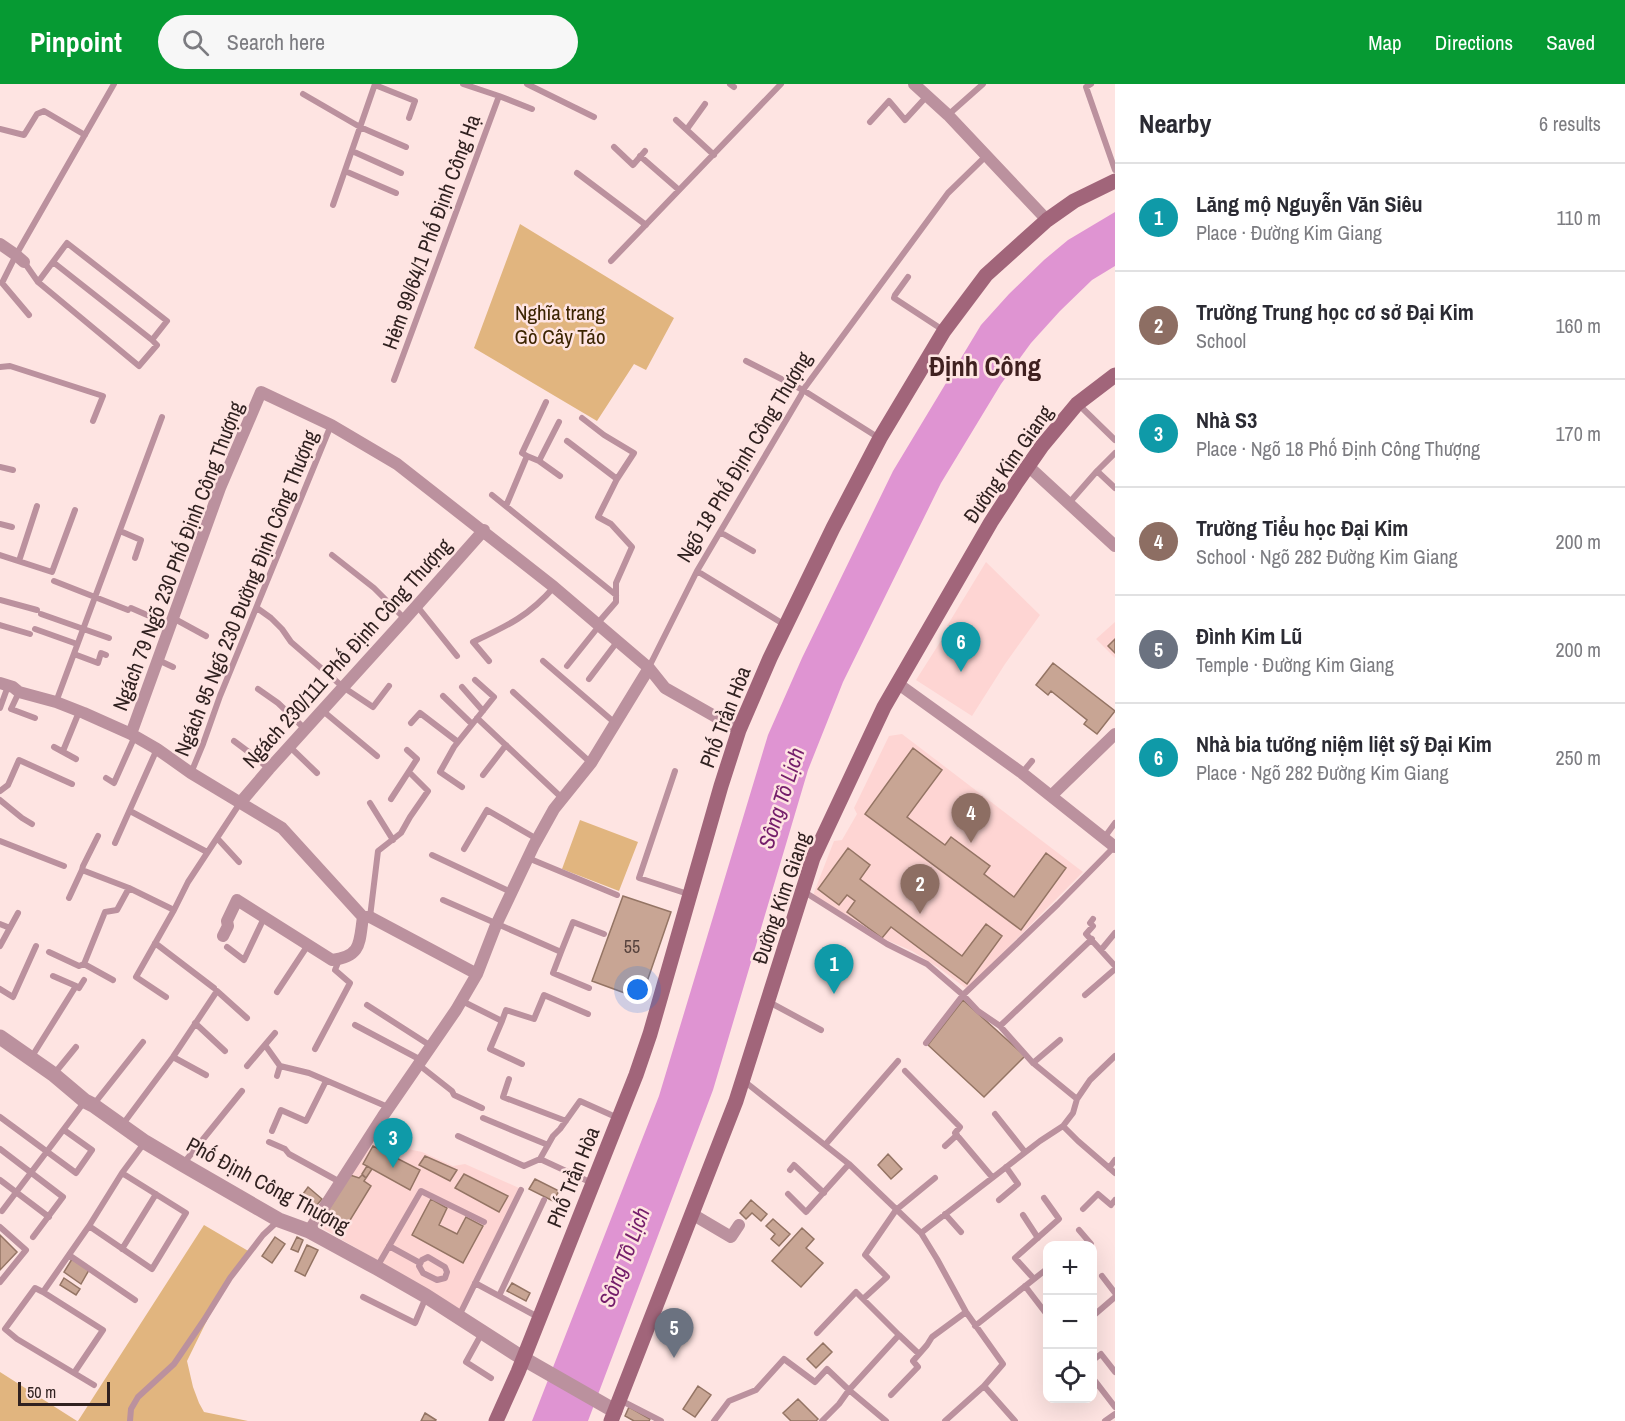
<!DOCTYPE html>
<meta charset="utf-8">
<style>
:root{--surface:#fff;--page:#f7f7f7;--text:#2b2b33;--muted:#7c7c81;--line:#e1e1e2;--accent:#069a33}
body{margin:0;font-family:"Archivo Narrow",sans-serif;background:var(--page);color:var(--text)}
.controls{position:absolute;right:18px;bottom:18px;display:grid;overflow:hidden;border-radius:12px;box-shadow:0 6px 24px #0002}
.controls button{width:54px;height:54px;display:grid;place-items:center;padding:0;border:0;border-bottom:2px solid var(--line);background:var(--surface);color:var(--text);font:30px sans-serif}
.scale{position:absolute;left:18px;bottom:15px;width:92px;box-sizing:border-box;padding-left:6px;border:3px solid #302120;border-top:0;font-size:16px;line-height:21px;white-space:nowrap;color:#302120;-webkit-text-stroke:4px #fee4e2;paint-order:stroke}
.you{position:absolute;left:638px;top:906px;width:21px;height:21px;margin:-15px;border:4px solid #fff;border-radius:50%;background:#1a73e8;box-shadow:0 0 0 9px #1a73e833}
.badge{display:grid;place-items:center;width:39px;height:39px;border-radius:50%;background:var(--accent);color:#fff;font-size:20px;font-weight:700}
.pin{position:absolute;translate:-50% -50px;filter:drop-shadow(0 2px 3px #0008)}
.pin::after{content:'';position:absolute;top:32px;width:21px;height:18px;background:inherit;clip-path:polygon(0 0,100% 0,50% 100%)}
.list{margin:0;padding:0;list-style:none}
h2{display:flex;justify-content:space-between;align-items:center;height:78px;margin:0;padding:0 24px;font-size:26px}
h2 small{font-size:20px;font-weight:400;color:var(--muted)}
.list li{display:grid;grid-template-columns:39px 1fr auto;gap:18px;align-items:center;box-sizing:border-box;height:108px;padding:0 24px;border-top:2px solid var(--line)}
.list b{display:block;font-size:22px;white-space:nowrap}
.list p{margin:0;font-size:20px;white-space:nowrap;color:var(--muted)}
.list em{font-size:20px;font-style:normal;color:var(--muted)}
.icon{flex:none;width:33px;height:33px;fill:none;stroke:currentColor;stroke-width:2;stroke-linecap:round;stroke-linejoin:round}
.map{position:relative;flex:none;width:1115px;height:1337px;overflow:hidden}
header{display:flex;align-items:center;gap:36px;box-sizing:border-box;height:84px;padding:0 30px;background:var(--accent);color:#fff}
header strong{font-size:28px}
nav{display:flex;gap:33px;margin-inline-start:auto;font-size:21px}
.search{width:420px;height:54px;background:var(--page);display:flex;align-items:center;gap:15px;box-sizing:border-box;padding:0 21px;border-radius:33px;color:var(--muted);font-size:22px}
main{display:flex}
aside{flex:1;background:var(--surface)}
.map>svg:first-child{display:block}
</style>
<header>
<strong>Pinpoint</strong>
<div class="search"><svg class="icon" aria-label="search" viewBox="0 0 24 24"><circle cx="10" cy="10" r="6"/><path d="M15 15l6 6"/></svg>Search here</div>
<nav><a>Map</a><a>Directions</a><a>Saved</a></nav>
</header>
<main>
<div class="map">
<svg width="1115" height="1337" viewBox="0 0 1115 1337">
<rect width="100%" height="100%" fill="#fee4e2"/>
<path fill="#fed5d3" d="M986,478L1040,531L1005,580L972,632L916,596L949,544L947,542Z
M1115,538V574L1096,555Z
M902,650L1083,788L967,905L939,884L912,867L882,854L813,811L834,757L842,756L857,730L854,724L889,652Z
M371,1057L422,1068L453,1082L465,1080L519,1104L460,1225L317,1141Z"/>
<path fill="#e1b57f" d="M520,140L674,234L646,286L634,280L597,337L474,264Z
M580,736L638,758L619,807L562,785Z
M204,1141L250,1168L216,1218L187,1277L193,1303L199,1319L204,1328L248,1337H78Z
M0,1288L77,1337H78H0Z"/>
<path fill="#df94d2" d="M1115,128V182L1092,196L1060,227L1031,259L1001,300L941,399L843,598L808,686L713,1006L588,1337H532L659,1012L768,651L802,574L893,387L981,241L1009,210L1044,176L1068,156Z"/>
<path fill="#c8a594" stroke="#947464" stroke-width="1.5" d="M1115,555V569L1108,562Z
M1053,579L1115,627L1097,650L1084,640L1087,636L1051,607L1048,611L1036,601Z
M913,664L942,686L907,733L945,761L951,753L990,782L984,790L1014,813L1046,769L1066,784L1021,846L865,730Z
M848,764L870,781L860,795L962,872L986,840L1002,852L967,900L891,843L882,854L847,828L855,817L847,811L839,821L818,805Z
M623,812L671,828L641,915L592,897Z
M963,916L1025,972L984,1013L928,961Z
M373,1062L420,1086L410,1106L363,1080Z
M888,1070L902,1085L891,1095L878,1081Z
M425,1072L457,1086L450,1097L419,1081Z
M367,1082L372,1085L366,1094L362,1090Z
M464,1090L508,1112L499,1128L455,1104Z
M350,1091L359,1094L362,1091L366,1094L364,1097L371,1102L344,1146L327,1135L326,1129Z
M535,1095L559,1107L553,1117L529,1105Z
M308,1103L322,1115L316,1122L303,1110Z
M431,1115L447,1124L439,1141L457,1150L466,1133L483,1142L463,1179L412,1151Z
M751,1116L767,1130L761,1137L752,1129L746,1135L740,1129Z
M773,1135L790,1150L779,1162L771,1155L775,1150L766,1142Z
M802,1144L814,1155L806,1164L823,1179L801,1203L772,1177Z
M0,1151L17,1168L0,1186Z
M275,1153L285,1160L272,1179L262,1172Z
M297,1153L303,1156L298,1168L291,1165Z
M307,1161L318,1166L305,1192L295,1187Z
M72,1175L89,1186L81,1200L64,1188Z
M64,1194L80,1205L76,1211L60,1201Z
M512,1199L530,1209L526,1217L507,1207Z
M823,1259L832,1268L816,1284L807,1275Z
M698,1302L711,1311L695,1333L683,1325Z
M798,1315L818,1335L816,1337H791L783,1329Z
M629,1323L650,1335L649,1337H634L625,1332Z
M425,1329L436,1336L435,1337H421Z"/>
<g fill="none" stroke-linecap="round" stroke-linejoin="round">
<path stroke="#bb919e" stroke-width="6" d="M527,0L594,33
M730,0L734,3
M1091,0L1086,3L1115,86
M375,1L415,17L409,34
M303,10L360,43L406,63
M499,12L532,25
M948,31L983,0
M676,36L714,71
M870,38L889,17L905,36L927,12
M0,45L24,51L37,30L44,27L85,51
M687,45L705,20
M614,63L633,81L645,67
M352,67L401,89
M640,72L679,106
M345,87L396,109
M577,89L646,141
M333,121L375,0
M611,177L781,0
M24,178L38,198L139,282L157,261L152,256L167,237L67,159L38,198
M53,178L152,256
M908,193L895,211L894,214L943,246
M29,231L2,199L16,171L114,0
M746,277L803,306L879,354
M0,283L10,282L103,312L93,337
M394,296L499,12L463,0
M1078,320L1115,356
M582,334L604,351L634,369L617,395
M567,357L617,395L598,433L611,440L632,463L616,499V518L597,540
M1115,369L1097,387L1115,404
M527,372L522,369L546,318
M539,377L559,338
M0,383L13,386
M492,411L616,511
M1069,419L1097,387
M506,422L527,372L539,377L560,392
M0,440L12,443
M120,447L141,456L135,474
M720,448L753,467
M0,471L52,488L75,426
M332,471L374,504L405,535
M19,477L37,422
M697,487L785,541
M54,497L128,526
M0,516L37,526
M417,522L457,572
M131,524L170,541
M257,524L271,534L282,545L291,558L343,603L373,623L389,602
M41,530L109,554
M173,534L206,552
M0,541L30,550
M35,545L77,560
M74,570L98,579L101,569L106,571
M158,576L173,583
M489,577L473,558C507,542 529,532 554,503
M543,577L615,639
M567,582L599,542
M649,583L697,487L801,311L803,306L948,109L987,71
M589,595L617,558
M462,603L483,627
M258,605L278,619L305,645
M19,608L11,625L35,634
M513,608L591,679
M443,612L472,640
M56,618L162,333
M0,624L8,602
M323,627L377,672
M477,634L562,714
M411,639L420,629L458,658
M234,657L254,672L269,685
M54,663L76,675
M290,663L317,689
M63,667L79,628
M675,687L639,794L688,810
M191,689L203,660L220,612L331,341
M1022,689L1032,677
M483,691L506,661
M106,694L114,699L135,652
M462,703L440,688L454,663L494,613L475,596
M0,707L8,701L19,676L72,700
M391,715L417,675L407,666
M0,716L22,734L32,740
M370,719L393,756
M130,727L207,768
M217,754L239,778
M1104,754L1115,739
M0,757L64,782
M115,759L157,665
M464,765L487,726L537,755
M432,771L511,808
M528,774L617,811
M82,786L83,782L98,752
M803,807L887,860L927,880L963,911L978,927L1000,942L1033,979L1077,1015
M69,814L82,786L129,804L174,826
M443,816L561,868L553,889L589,904
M370,833L378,767L401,749L410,733L428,707L409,688
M1093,835L1090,839L1093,842L1086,850L1115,882
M0,840L10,844
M155,859L214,904
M0,862L18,829
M227,863L244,876L264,834
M1101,866L1115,849
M49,868L79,882L84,880L113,896
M561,868L573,838L604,850
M84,880L105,828L117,826L129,804
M76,902L79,904L84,896
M0,905L13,913L36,862
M277,908L308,861
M1085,911L1115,885
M166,913L136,893L174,826L188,798L240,719
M462,917L502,937L506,926L534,935L544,911L588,930
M769,918L821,946
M367,921L431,962
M502,937L490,965L522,980
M195,939L225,967
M355,941L421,976
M1000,942L1092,855
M926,959L963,911L1058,820L1114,763
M265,961L280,982
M315,965L350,899L335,886L339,876
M173,973L206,991
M31,974L76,902L53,892
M1033,979L1060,956
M419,981L452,1007L454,1011L482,1024
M247,982L275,949
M280,982L309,989L388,1023
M905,987L960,1043L955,1049L992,1093
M54,990L76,963
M277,992L280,982
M509,995L503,1013L566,1037
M744,997L849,1080L921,1149L937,1175L966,1228L1003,1280L984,1302L1015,1337
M94,1020L143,958
M995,1030L1025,1068
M0,1033L76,1089L92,1066L64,1046
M483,1034L548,1061
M123,1040L173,973L217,907L247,934
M1063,1042L1078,1057L1115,1089
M272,1047L281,1026L306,1037L326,997
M458,1052L524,1082L540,1075L553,1052L560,1045L580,1017L618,1034
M269,1058L285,1065L289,1070L340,1098
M825,1061L898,977
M945,1062L957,1051
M0,1065L63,1113L33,1153
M540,1075L592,1099
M183,1080L242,1007
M1109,1084L1115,1076
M790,1086L794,1081L824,1109
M0,1096L49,1133
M788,1110L806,1128L849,1080
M999,1116L1018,1100L1006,1083
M1083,1125L1098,1110L1111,1121L1115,1116
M2,1127L85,1017
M945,1130L961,1148
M1023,1131L1038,1154
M89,1142L152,1185L186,1129L122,1089
M0,1143L26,1166L0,1198
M1079,1146L1091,1160L1090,1162
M921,1149L1040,1057L1063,1042L1073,1029L1077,1015L1090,996L1115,972
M389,1162L420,1179
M122,1165L156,1110
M69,1171L135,1216
M428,1173L445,1183L447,1188L445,1194L437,1196L423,1189L419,1182L422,1176Z
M377,1183L421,1107L484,1138
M1102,1192L1115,1209
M1034,1195L1015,1174L1059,1135L1044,1114
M475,1199L538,1233
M1025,1202L1048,1232
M43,1208L103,1246L74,1289
M499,1212L544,1116
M363,1213L415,1239L426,1213
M863,1215L887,1193L865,1171L896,1126L935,1094
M459,1232L521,1106
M1093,1232L1115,1213
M975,1242L1048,1184
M482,1249L466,1278L491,1294
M817,1249L856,1208L899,1251
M1092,1277L1101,1270L1115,1288
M1092,1293L1115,1323
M94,1301L17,1255L5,1245L35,1204L43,1208L89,1142L122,1089L145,1058
M891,1311L918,1283L913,1277L927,1261L932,1253L966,1228
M620,1316L661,1337
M130,1337L131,1325L138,1313L174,1280L204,1236L230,1194L263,1151L278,1137
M714,1337L729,1317L756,1306L784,1275L815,1298L827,1285L849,1306L886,1337
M822,1337L839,1320L849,1306L899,1251L919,1270
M945,1337L984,1302
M1105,1337L1115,1330"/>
<path stroke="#bb919e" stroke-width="12" d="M914,0L948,31L1047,136
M0,160L16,171L24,178
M1028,382L1115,462
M0,599L13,603L19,608L56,618L84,629L131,650L157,665L191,689L282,744L363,833H370L477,890
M897,599L1022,689L1115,763
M131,650L220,404L261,308L331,341L397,380L554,503L649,584L665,604L739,646
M1051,712L1115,650
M240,719L269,685L405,535L484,446
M223,852L228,842L227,837L237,816L332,876C362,872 359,859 363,833
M692,1130L731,1153L739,1141
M309,1147L383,1032L456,926L477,890L496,841L534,761L554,725L591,679L649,584"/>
<path stroke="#bb919e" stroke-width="15" d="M0,953L53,990L85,1017L93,1021L145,1058L182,1080L279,1136L309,1147L377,1184L426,1212L524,1275L615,1327"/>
<path stroke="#a1657a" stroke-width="15" d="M496,1337L518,1288L636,991L650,950L721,702L739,646L770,574L833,444L880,354L944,247L986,191L1047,136L1074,117L1115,97
M611,1337L736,1017L813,774L884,623L991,438L1017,398L1042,362L1077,320L1115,291"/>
</g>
<g text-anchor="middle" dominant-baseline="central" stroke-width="5" stroke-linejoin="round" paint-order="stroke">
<g font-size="18" fill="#56423d">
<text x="632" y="862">55</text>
</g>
<g font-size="21" fill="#302120" stroke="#fee4e2">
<text transform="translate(431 148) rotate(-70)">Hẻm 99/64/1 Phố Định Công Hạ</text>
<text transform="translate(744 373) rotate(-59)">Ngõ 18 Phố Định Công Thượng</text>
<text transform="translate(1008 380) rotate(-55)">Đường Kim Giang</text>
<text transform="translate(178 472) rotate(-69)">Ngách 79 Ngõ 230 Phố Định Công Thượng</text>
<text transform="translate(246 509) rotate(-68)">Ngách 95 Ngõ 230 Đường Định Công Thượng</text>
<text transform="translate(347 569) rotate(-48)">Ngách 230/111 Phố Định Công Thượng</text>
<text transform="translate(725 633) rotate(-69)">Phố Trần Hòa</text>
<text transform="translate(781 814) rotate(-71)">Đường Kim Giang</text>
<text transform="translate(573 1093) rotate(-68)">Phố Trần Hòa</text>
<text transform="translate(268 1101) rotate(28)">Phố Định Công Thượng</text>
</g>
<g font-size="21" fill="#3b2401" stroke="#fee4e2">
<text x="560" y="228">Nghĩa trang<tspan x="560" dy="24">Gò Cây Táo</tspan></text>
</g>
<g font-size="22" font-style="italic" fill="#741d6a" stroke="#fee4e2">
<text transform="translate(781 714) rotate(-72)">Sông Tô Lịch</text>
<text transform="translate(624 1173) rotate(-69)">Sông Tô Lịch</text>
</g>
<g font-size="27" font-weight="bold" fill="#402120" stroke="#fee4e2">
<text x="985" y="282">Định Công</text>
</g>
</g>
</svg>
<div class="controls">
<button>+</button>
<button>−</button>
<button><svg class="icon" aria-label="locate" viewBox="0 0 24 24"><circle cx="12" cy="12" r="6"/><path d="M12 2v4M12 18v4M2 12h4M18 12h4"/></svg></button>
</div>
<div class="scale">50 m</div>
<div class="you"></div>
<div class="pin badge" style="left:834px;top:910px;background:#0f9aa8">1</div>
<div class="pin badge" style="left:920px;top:830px;background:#8d6e63">2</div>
<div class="pin badge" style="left:393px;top:1084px;background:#0f9aa8">3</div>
<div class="pin badge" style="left:971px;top:759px;background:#8d6e63">4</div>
<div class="pin badge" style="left:674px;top:1274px;background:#6b7280">5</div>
<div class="pin badge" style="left:961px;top:588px;background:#0f9aa8">6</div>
</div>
<aside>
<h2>Nearby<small>6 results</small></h2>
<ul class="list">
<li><span class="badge" style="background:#0f9aa8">1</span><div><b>Lăng mộ Nguyễn Văn Siêu</b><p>Place · Đường Kim Giang</p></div><em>110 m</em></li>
<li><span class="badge" style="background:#8d6e63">2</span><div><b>Trường Trung học cơ sở Đại Kim</b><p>School</p></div><em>160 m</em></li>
<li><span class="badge" style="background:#0f9aa8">3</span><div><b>Nhà S3</b><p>Place · Ngõ 18 Phố Định Công Thượng</p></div><em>170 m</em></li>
<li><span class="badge" style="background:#8d6e63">4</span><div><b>Trường Tiểu học Đại Kim</b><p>School · Ngõ 282 Đường Kim Giang</p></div><em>200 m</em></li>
<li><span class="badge" style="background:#6b7280">5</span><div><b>Đình Kim Lũ</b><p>Temple · Đường Kim Giang</p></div><em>200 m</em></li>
<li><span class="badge" style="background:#0f9aa8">6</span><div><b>Nhà bia tưởng niệm liệt sỹ Đại Kim</b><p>Place · Ngõ 282 Đường Kim Giang</p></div><em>250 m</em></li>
</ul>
</aside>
</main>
